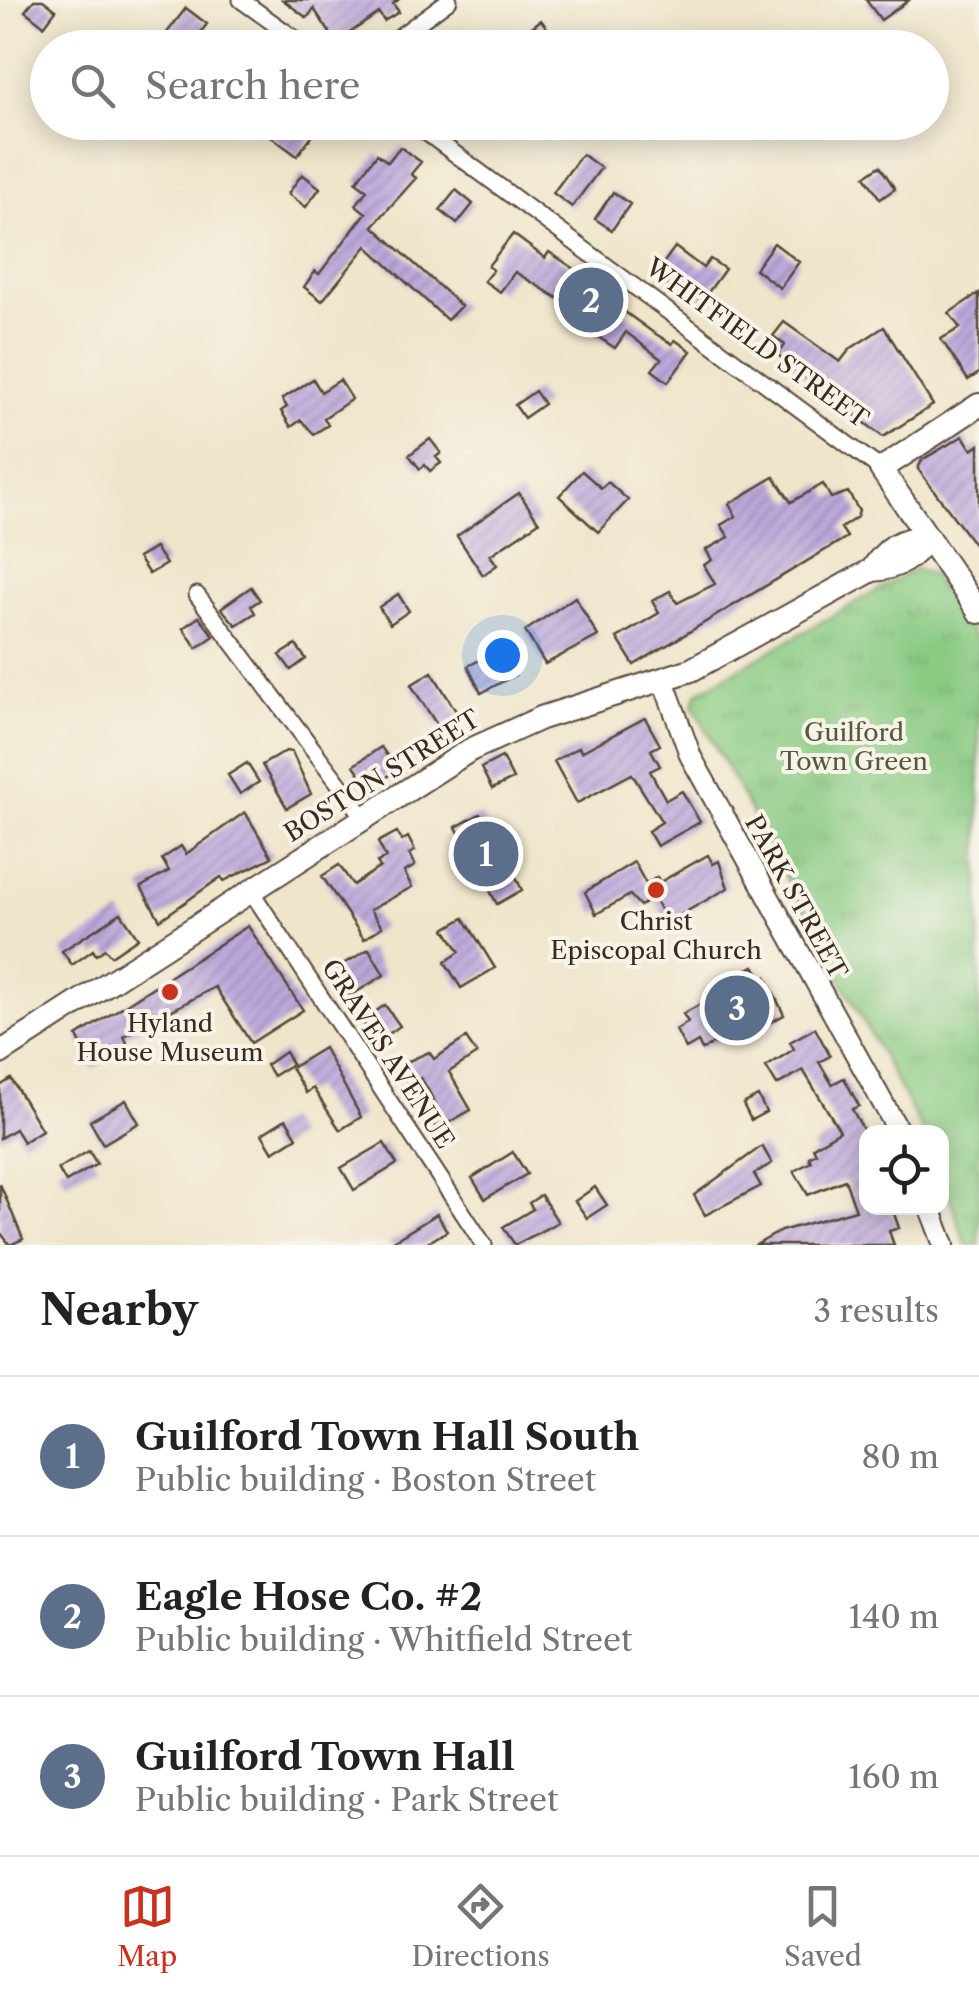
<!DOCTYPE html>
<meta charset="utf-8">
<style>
:root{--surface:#fff;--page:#f2f2f2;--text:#222;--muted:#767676;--line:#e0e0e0;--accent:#c8321e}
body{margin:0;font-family:"Libre Caslon Text",serif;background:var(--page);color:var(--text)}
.controls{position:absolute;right:30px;bottom:30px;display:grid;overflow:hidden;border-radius:20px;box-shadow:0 5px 25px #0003}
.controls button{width:90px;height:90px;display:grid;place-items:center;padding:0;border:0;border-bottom:2px solid var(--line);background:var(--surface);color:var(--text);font:50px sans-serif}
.you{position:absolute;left:502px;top:655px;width:35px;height:35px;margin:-25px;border:8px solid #fff;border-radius:50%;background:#1a73e8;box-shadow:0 0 0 15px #1a73e833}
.badge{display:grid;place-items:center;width:65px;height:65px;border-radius:50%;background:var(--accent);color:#fff;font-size:32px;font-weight:700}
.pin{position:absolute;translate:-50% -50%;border:5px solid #fff;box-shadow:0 2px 10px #0006}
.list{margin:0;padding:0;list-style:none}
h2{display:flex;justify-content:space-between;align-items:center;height:130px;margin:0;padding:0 40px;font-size:42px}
h2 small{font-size:32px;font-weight:400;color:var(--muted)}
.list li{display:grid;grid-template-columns:65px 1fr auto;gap:30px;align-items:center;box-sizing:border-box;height:160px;padding:0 40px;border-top:2px solid var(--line)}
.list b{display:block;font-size:38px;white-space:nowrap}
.list p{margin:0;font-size:32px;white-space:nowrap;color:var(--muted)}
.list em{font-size:32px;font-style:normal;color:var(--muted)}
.icon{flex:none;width:55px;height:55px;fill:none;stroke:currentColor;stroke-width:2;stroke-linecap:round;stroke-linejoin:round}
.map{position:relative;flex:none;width:979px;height:1245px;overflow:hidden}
.search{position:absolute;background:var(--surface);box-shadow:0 5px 25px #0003;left:30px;right:30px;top:30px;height:110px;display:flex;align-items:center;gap:25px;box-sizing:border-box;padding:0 35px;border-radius:55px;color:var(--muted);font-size:38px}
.sheet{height:610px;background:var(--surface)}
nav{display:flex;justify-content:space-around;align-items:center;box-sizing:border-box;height:140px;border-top:2px solid var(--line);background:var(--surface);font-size:28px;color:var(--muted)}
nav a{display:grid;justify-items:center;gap:5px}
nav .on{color:var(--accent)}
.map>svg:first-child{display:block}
</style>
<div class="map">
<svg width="979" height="1245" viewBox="0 0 979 1245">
<defs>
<pattern id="park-tufts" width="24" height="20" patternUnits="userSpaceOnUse" patternTransform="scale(2.5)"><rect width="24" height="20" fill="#8acb83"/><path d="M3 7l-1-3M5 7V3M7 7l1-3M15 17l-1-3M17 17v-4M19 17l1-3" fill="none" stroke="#78ae71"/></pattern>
<pattern id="building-hatch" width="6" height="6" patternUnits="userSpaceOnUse" patternTransform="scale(2.5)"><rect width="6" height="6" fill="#bca9dc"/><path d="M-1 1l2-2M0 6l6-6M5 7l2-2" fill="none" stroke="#9a8ab2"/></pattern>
</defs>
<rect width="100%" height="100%" fill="#f7f3e8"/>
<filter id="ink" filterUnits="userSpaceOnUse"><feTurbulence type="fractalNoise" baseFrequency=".01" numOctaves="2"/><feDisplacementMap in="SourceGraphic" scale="20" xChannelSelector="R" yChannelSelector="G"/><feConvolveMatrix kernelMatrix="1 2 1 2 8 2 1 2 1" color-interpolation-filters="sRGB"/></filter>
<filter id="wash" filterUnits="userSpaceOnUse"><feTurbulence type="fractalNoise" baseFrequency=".0048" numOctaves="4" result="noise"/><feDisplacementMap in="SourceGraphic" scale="40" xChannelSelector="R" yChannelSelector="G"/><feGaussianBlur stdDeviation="2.25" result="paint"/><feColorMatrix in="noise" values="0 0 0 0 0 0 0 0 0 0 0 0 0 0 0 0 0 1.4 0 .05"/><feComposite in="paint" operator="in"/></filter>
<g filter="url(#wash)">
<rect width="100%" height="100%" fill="#efe5ca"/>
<path fill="url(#park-tufts)" stroke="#627a50" stroke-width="2.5" d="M915,569L932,574L979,643V1245H966L942,1174V1132H923L693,705L698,692Z"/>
<g id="blocks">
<path fill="url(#building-hatch)" d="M34,0H43L56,10L44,26L25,11Z
M283,0H398L393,4L399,12L384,21L379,13L336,42L314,9L307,18Z
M866,0H909L881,20Z
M186,8L207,24L189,48H176L163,38Z
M541,20L555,39L544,48L528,30Z
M459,28L484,48H444Z
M278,122H322L297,156L269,135Z
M400,147L421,162L411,174L416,178L373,226L461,306L447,320L367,246L322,301L304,287L315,271L319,274L366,213L356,205L367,190L356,182L377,154L388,162Z
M582,154L601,168L572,207L553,193Z
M880,166L895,189L880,199L865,176Z
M302,174L320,188L306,207L288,194Z
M456,190L473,204L457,224L440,210Z
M613,192L630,204L612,230L595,219Z
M513,234L545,258L549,252L611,293L607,299L651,331L672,344L675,340L691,351L668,382L652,370L661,359L626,332L615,348L574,321L580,312L515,272L500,292L484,281L493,270L488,266Z
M774,243L799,262L780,288L755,269Z
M675,247L703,268L710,259L725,269L704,298L659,269Z
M979,293V373L968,380L941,339L960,328L949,313Z
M784,322L840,362L850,349L884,327L933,405L883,437L778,355L785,345L773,336Z
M313,379L321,392L340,380L352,399L324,418L328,425L314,434L301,420L291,427L281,411L287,407L282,399Z
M535,391L544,404L524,418L515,405Z
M963,436L972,450L979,445V551L918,469L922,460Z
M430,439L441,453L436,457L441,463L430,471L425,465L420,469L409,455Z
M582,471L601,488L608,482L628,500L598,532L559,496Z
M774,477L791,502L823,484L831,498L848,492L859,511L857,517L841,528L847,537L634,665L617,638L659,613L652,601L670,591L677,603L715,584L704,565L712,560L706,550L729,537L721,525L736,516L729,504Z
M519,493L539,522L490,555L497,565L483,575L457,536Z
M155,548L166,564L149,574L138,558Z
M251,587L260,600L251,606L255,613L236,625L221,608Z
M398,594L409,611L390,624L379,607Z
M575,597L598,636L545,664L525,631Z
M199,617L214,636L197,648L183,628Z
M296,645L306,659L291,670L280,655Z
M502,649L515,675L481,693L468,666Z
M432,672L459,716L439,728L411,685Z
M645,718L660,745L651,750L660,766L650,771L666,800L682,791L700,822L657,846L648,831L662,822L632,774L577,803L554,761L579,747L581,752Z
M381,747L397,770L370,789L354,765Z
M286,751L292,752L311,794L287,808L262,765Z
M502,757L513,779L492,789L481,768Z
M247,763L259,782L240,794L228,775Z
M245,812L272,857L224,881L221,877L160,920L141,887L169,871L162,859L181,846L186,854Z
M480,814L488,828L491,826L522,890L497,904L456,827Z
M397,832L402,841L408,837L415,851L409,854L415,866L404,872L412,887L370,910L382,927L364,939L322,876L339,865L353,885L380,867L377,862L386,858L378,842Z
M708,855L713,864L719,861L728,888L682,914L685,920L670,928L654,898L640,906L630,895L596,914L585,892L634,862L646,884L657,877L660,882Z
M121,913L138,938L111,956L105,949L96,955L93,950L72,965L62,951Z
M464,918L495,968L461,988L445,962L460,952L445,929Z
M248,926L303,1010L251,1043L215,987L124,1036L129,1048L93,1069L77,1036Z
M369,949L384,975L350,996L334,970Z
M754,966L762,979L766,977L784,1015L760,1028L755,1020L702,1050L698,1042L686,1049L676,1030L688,1022L683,1014L727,989L724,983Z
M385,1005L400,1026L377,1042L362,1021Z
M815,1028L830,1056L819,1062L832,1084L844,1078L859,1106L852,1109L866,1135V1208H892L899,1228L889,1231L894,1245H756L781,1231L856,1210L845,1180L808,1195L794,1171L811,1162L809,1157L816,1153L813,1147L840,1131L803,1070L777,1085L766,1067L794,1049L790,1042Z
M466,1038L477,1054L449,1072L471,1110L437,1129L426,1110L436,1104L421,1078L409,1085L397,1066L429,1052L434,1059Z
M324,1048L361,1117L340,1130L313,1088L306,1093L291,1068Z
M285,1052L292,1064L273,1076L266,1065Z
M11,1079L42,1130L23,1142L15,1129L0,1138V1086Z
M758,1096L766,1112L751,1120L743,1104Z
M126,1100L139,1123L103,1144L90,1121Z
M286,1119L297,1137L273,1152L262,1134Z
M384,1143L397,1164L354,1190L341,1168Z
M762,1146L772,1163L754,1174L761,1186L705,1215L694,1195Z
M89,1151L97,1164L66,1182L58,1169Z
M513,1152L527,1174L485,1199L472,1178Z
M0,1184L23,1239L10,1245L0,1232Z
M595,1187L607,1205L587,1218L575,1201Z
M541,1195L558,1222L515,1245L503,1227L533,1209L529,1203Z
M437,1214L447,1231L424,1245H387Z"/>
</g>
</g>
<g filter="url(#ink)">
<use href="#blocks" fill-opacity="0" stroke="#564638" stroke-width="2.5"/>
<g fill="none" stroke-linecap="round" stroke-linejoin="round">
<g stroke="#564638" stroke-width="19">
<path id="minor" d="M241,0L308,48
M384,48L449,0
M412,122L881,469
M197,595L364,817
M251,891L484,1245"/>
</g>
<g stroke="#564638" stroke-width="24">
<path id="tertiary" d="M663,680L691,757L899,1132
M930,1208L944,1245"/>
</g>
<g stroke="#564638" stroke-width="26">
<path id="secondary" d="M979,405L881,469L979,612
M872,570C886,548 900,538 927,537
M0,1053L470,750L541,718L691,670L872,570C899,568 913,559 927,537"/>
</g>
<use href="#minor" stroke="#fff" stroke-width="15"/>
<use href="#tertiary" stroke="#fff" stroke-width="20"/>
<use href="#secondary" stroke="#fff" stroke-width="22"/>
</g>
</g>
<g fill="#c8321e" stroke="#f7f3e8" stroke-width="4">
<circle cx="656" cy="890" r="10"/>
<circle cx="170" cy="992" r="10"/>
</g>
<g text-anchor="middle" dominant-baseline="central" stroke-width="8" stroke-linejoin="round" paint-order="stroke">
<g font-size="25" fill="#3b2a1e" stroke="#f7f3e8">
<text transform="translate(757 343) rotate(36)">WHITFIELD STREET</text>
<text transform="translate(382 776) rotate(-32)">BOSTON STREET</text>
<text transform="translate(796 897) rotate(61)">PARK STREET</text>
<text transform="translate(388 1054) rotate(57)">GRAVES AVENUE</text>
</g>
<g font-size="25" fill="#535a3c" stroke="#f7f3e8">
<text x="854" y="732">Guilford<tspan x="854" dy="29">Town Green</tspan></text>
</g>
<g font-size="25" fill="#3b2a1e" stroke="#f7f3e8">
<text x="656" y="921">Christ<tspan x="656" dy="29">Episcopal Church</tspan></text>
<text x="170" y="1023">Hyland<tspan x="170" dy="29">House Museum</tspan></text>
</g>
</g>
</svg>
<div class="controls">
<button><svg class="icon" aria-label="locate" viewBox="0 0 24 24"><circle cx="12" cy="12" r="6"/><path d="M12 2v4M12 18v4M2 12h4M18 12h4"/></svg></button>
</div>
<div class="you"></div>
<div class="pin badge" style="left:486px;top:854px;background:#5c6f8a">1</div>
<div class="pin badge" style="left:591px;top:300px;background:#5c6f8a">2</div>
<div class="pin badge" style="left:737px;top:1008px;background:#5c6f8a">3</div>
<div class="search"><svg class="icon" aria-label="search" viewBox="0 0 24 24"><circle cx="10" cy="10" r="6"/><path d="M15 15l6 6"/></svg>Search here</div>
</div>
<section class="sheet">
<h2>Nearby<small>3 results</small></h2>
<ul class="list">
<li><span class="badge" style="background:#5c6f8a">1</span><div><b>Guilford Town Hall South</b><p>Public building · Boston Street</p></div><em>80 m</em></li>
<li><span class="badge" style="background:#5c6f8a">2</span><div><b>Eagle Hose Co. #2</b><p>Public building · Whitfield Street</p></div><em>140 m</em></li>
<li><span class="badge" style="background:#5c6f8a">3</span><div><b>Guilford Town Hall</b><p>Public building · Park Street</p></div><em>160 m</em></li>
</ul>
</section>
<nav>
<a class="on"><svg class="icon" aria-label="map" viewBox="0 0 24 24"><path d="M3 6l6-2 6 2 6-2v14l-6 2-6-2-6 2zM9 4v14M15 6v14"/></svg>Map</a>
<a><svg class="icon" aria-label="directions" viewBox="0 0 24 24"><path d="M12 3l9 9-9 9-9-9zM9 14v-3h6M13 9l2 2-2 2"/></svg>Directions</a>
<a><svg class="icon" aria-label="saved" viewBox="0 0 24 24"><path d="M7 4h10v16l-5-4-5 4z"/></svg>Saved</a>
</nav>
